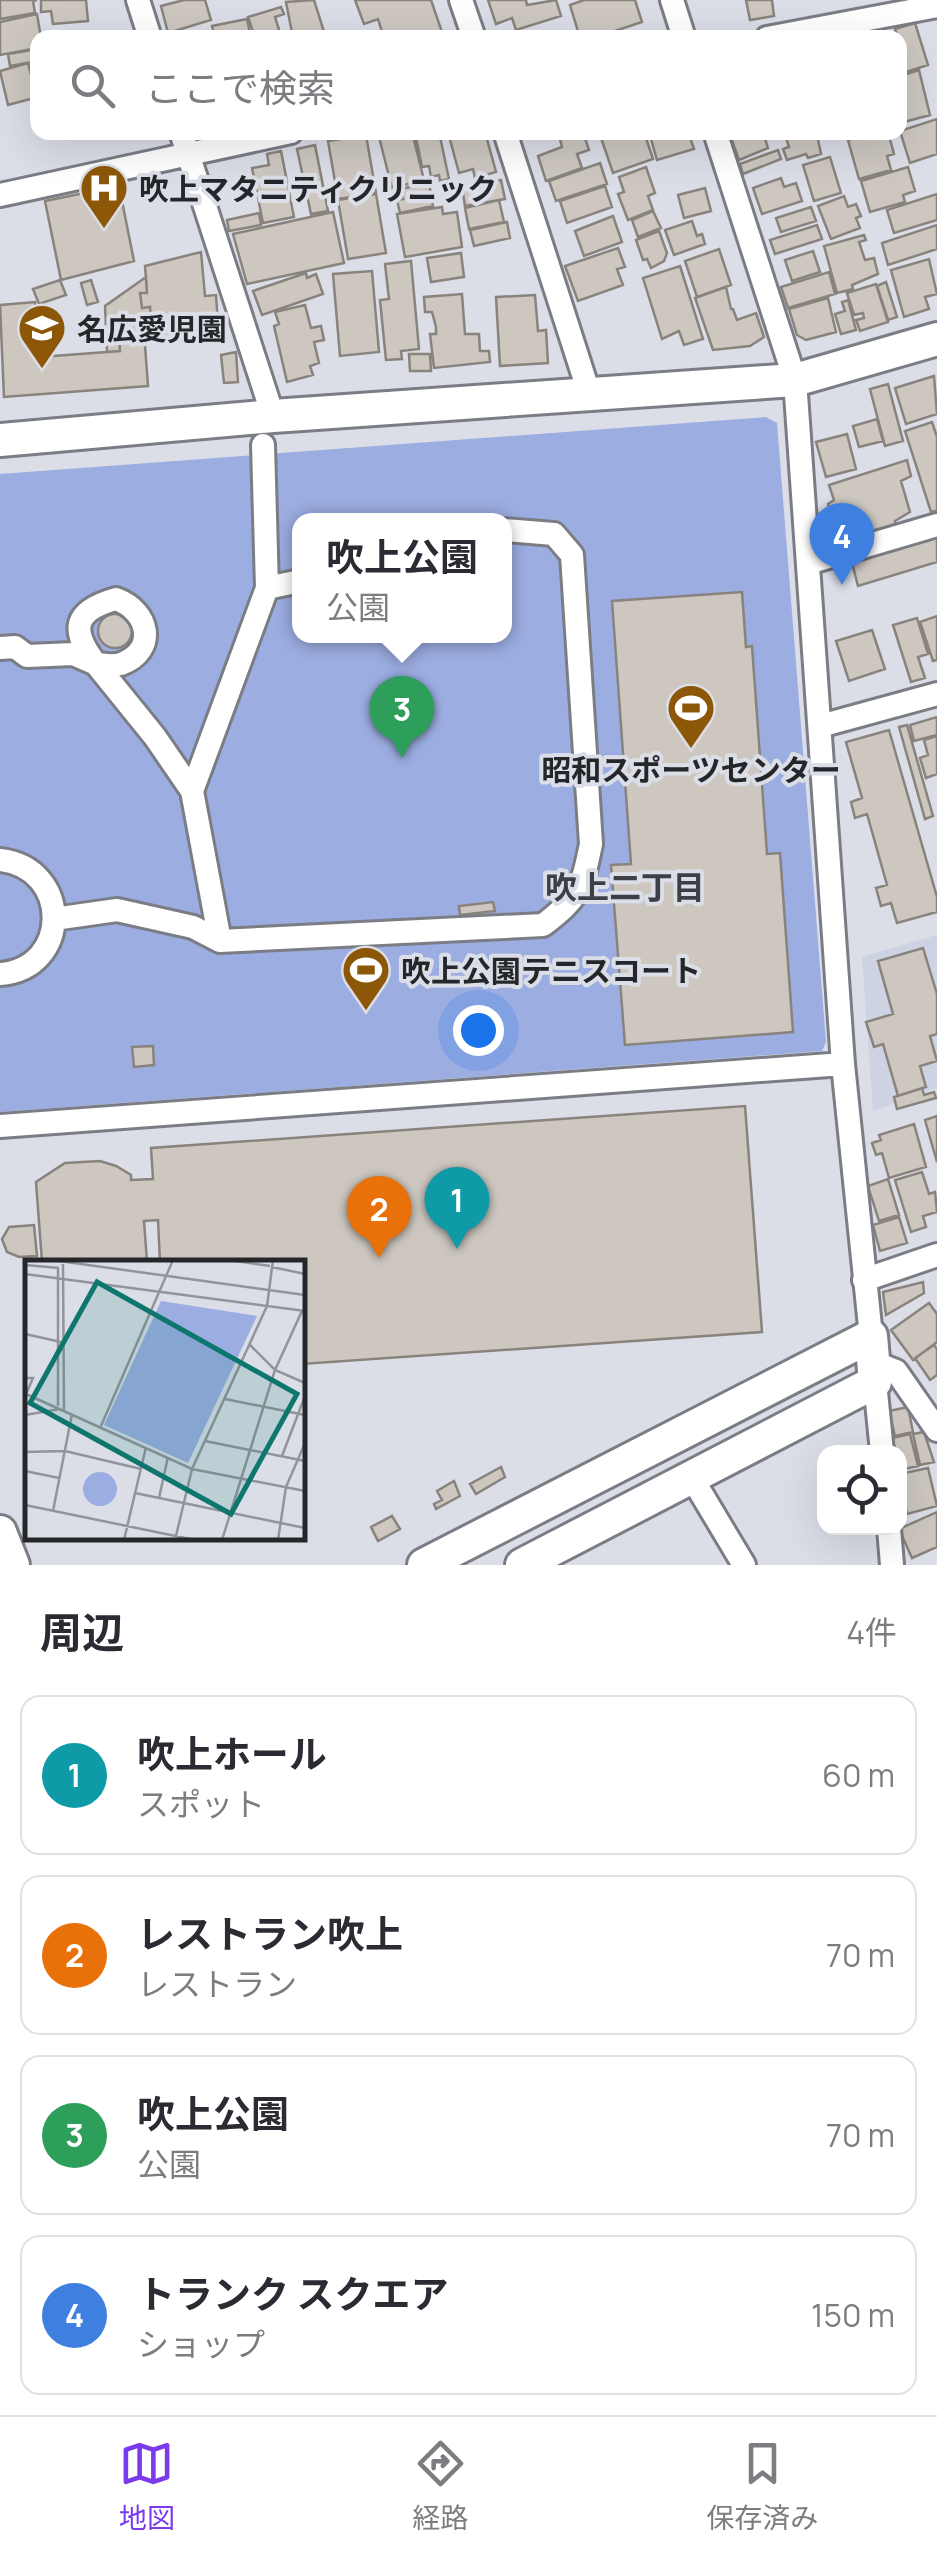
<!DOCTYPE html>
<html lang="ja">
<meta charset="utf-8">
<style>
:root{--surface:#fff;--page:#f7f7f7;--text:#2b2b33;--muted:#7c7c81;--line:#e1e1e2;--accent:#7c3aed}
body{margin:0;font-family:Manrope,"Noto Sans JP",sans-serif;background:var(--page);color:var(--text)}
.controls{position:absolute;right:30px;bottom:30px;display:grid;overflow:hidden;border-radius:20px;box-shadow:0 10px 40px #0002}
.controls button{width:90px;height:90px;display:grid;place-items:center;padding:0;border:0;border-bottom:2px solid var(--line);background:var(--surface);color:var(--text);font:50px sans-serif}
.you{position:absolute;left:478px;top:1030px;width:35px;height:35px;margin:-25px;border:8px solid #fff;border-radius:50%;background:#1a73e8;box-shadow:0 0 0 15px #1a73e833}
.badge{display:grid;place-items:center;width:65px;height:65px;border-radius:50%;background:var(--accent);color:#fff;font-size:32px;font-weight:700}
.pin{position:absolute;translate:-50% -82px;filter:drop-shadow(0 2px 5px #0008)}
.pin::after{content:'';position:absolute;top:52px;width:35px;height:30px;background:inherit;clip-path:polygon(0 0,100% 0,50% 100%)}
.popup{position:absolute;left:292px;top:513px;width:220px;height:130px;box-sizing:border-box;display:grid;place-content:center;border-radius:20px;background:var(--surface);filter:drop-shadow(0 2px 8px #0005);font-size:32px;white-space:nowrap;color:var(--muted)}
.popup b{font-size:38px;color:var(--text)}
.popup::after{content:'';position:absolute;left:50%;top:100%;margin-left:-20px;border:20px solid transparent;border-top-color:var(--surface)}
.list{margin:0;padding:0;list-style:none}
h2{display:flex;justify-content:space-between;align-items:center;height:130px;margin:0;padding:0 40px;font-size:42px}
h2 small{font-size:32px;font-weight:400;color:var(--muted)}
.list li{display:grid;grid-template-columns:65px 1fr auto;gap:30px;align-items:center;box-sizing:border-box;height:160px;margin:0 20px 20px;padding:0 20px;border:2px solid var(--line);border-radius:20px}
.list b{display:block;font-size:38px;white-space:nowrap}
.list p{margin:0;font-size:32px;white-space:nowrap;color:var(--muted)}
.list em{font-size:32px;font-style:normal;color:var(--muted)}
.icon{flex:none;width:55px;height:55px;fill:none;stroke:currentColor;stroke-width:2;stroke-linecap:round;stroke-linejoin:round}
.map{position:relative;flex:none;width:937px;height:1565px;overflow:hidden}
.search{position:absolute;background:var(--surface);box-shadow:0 10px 40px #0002;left:30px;right:30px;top:30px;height:110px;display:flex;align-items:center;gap:25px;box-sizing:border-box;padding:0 35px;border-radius:20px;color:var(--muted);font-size:38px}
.sheet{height:850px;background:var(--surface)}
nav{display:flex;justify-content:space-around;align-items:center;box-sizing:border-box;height:140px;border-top:2px solid var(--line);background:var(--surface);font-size:28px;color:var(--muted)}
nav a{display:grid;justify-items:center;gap:5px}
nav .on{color:var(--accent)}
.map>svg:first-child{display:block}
</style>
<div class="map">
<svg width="937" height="1565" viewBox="0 0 937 1565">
<rect width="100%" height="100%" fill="#dbdee7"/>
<path fill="#cdd3e2" d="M937,935V1088L873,1111L862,957Z"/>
<path fill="#9cade2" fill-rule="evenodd" d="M766,417L777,423L826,1042L822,1051L0,1112V474ZM300,520H504V636H300Z"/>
<path fill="#cdc7c0" stroke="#89837d" stroke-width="2.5" d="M0,0H37L33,1L35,13L0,19Z
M41,0H86L88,21L53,24L51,11L41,12Z
M184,0H205L211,20L168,33L161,6Z
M314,0L326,38H293L286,2Z
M355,0H431L444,38H384L378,19L364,24Z
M488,0H526L527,5L556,0L561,16L516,30L512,18L496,24Z
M584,0H635L642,22L594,38H580L570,5Z
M746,0H772L774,16L750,20Z
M281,7L284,14L275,17L281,36L286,34L287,38H255L248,17Z
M37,14L41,38H38V48L0,55V22Z
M247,19L251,38H215L212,26Z
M915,23L928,65L900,74V38H889L897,35L895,29Z
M38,49V61L10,66L8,54Z
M28,63L33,83L38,82V97L8,105L0,71Z
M919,70L930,115L900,123V76Z
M937,119V154L910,163L900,131Z
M400,132H412L424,180L392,188L379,137Z
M415,132H439L449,179L440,181L439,175L431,177L429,166L422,167Z
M448,132H485L496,172L475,178L473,169L459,173Z
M583,132L589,150L577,154L582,168L546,181L538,156L562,147L560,139Z
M599,132H644L653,159L613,173Z
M649,132H694L689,134L694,149L657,160Z
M763,132L768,148L739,160L729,132Z
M784,132H825L817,135L821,154L808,158L806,154L787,160L783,149L789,147Z
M874,132H888L894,154L887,156L891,170L859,179L848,140Z
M366,135L376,193L338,199L328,141Z
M315,145L328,211L311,214L297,149Z
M778,150L781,159L743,174L740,164Z
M281,151L294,217L263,223L252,168L269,165L267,154Z
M830,157L841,193L814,201L803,165Z
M600,163L607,184L556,201L549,181Z
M646,167L655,193L648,196L653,210L628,220L618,194L624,192L619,177Z
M908,167L915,191L903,195L905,202L870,212L861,181Z
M781,178L784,187L796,183L802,201L762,214L753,188Z
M501,180L505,199L465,206L462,187Z
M429,183L433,206L400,213L397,200L403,199L400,189Z
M119,186L134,261L61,280L45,201Z
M605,186L612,207L567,223L560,201Z
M705,188L711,211L684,218L678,195Z
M376,194L386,253L348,259L338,200Z
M937,194V220L894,233L887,210Z
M844,196L848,207L856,204L861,216L856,218L860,228L831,239L818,206Z
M499,200L504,222L469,229L465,208Z
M442,207L443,214L457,212L462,247L405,257L397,214Z
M811,207L816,221L781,232L776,218Z
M653,211L661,228L638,237L632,220Z
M333,212L344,263L247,284L233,234Z
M259,213L261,225L229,231L227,220Z
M613,216L622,242L584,256L575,231Z
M692,221L697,236L702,234L705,244L674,255L665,230Z
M507,222L510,238L474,246L470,230Z
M817,225L822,239L775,254L770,240Z
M937,225V249L888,265L882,243Z
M659,231L667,253L664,261L651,268L647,259L643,260L636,240Z
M864,235L866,240L859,242L865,260L874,258L878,274L852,285L853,289L837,293L824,246Z
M618,248L625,267L617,269L623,285L578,301L565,266Z
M719,249L731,285L697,297L685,261Z
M813,251L820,272L792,281L785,260Z
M201,252L205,296L216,295L219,337L153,343L150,307L142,308L140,293H147L145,266Z
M461,253L464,277L431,282L427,258Z
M929,259L937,294L925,297L929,309L904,317L891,270Z
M411,261L419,349L401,351L402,359L386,360L380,300L389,299L385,264Z
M680,266L703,339L684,345L679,331L662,339L643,278Z
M372,271L379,352L340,356L333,274Z
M829,272L835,294L788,308L781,287Z
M306,273L307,278L316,274L323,294L262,315L253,291Z
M146,277L147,293H140L142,308L150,307L151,317L118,320L120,351L107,352L105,306Z
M60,280L66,295L39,304L33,289Z
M91,280L98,302L87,305L81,283Z
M886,282L897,317L888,320L877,286Z
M876,284L888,322L860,331L856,320L864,318L863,313L854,315L847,293Z
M726,287L731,309H733L737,320L756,313L764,337L750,346L713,350L695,298Z
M462,294L465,334H479L480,351H489L490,362L434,368L430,334H436V327L432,312H425L424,297Z
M535,295L538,331L546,330L548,363L500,366L496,297Z
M828,298L836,332L806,340L797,335L789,309Z
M848,300L856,330L841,334L835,314L845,311L842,302Z
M35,302L40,357L120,351L118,320L143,318L148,386L4,397L0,305Z
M305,305L311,328L321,326L324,340L314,342L319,363L310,366L313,375L287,382L274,326L279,324L275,312Z
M236,352L238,382L224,383L221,355Z
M409,354H430L431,371H410Z
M934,376L937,414L906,424L895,388Z
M888,384L903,441L885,446L870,389Z
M877,419L883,441L859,447L853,426Z
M932,422L937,437V510L931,512L905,431Z
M847,434L856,469L826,477L816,442Z
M907,460L911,476L901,481L910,512L895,521L896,526L862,539L861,534L839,540L828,504L834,500L829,485Z
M937,537V562L858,586L852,563Z
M742,592L746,647L752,646L767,854L780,853L793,1032L625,1045L611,865L631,864L612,601Z
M98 631a17 17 0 1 1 34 0a17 17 0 1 1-34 0Z
M937,616V660L933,661L920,622Z
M917,618L928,654L918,657L925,678L911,682L893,625Z
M872,630L885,669L849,681L836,641Z
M937,717V735L914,741L910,725Z
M907,725L933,816L925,819L899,727Z
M889,730L937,897V912L897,923L891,903L881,906L876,888L887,885L867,814L855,818L851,802L862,798L846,742Z
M937,736V774L926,778L920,758L928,755L924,740Z
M493,902L495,911L460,915L459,906Z
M923,948L937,994V1034L930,1036L937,1061L920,1066L926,1087L898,1096L883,1044L874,1047L866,1022L893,1014L878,961Z
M153,1046L154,1065L134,1067L132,1047Z
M922,1088L924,1095L934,1092L936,1098L897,1109L894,1097Z
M745,1106L762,1332L302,1364V1262H160L158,1220L144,1221L147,1262H42L36,1182L65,1163L100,1161L116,1166L131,1175V1180L153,1179L151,1148Z
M937,1116V1162L925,1120Z
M914,1124L926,1167L889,1178L882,1153L876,1155L872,1143L881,1140L879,1135Z
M922,1172L929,1194L935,1192L937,1212L923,1216L926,1227L911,1232L895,1180Z
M888,1179L899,1215L879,1221L868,1186Z
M899,1217L907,1243L880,1251L873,1225Z
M34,1225L37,1256L19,1257L7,1252L2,1239L9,1227Z
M923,1282L924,1293L886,1315L883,1292Z
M929,1303L937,1314V1342L913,1360L891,1330Z
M934,1345L937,1349V1375L930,1380L915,1358Z
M908,1407L913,1432L895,1436L889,1411Z
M924,1432L934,1462L920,1465L913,1434Z
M910,1434L918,1466L900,1470V1452H896L892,1438Z
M501,1467L505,1477L476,1494L470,1484Z
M928,1468L937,1506L907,1514L900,1474Z
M454,1481L460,1496L436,1509L434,1504L442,1500L437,1491Z
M937,1512V1547L912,1558L899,1529Z
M392,1516L400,1529L378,1541L371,1527Z"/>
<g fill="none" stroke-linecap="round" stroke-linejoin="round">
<g stroke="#7b7d85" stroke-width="28">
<path id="street" d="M138,0L150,38
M461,0L474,38
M672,0L684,38
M767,38L937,6
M181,132L273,416
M505,132L590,396
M715,132L795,380L843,1064L871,1336
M0,195L291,132
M808,563L937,525
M267,588L300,581
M116,599C149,611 158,650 121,664C114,666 104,665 96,664C70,630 73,611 116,599Z
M0,648L15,647L27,656L73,654L96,664L155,737L192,791
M820,726L937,694
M0,860C72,868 71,969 0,974
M54,919L117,910L193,927L220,941L543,925C579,898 582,888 591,844L572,555L554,534L504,530
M220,941L192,791L267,588L263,445
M0,1126L843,1064
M864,1280L937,1255
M873,1362L896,1371L937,1430
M875,1382L882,1452
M692,1478L744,1565
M889,1528L892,1565"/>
</g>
<g stroke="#7b7d85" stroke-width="38">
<path id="secondary" d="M0,440L273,416L795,380L937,339
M0,1532L13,1565
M424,1565L871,1336L875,1382L522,1565"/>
</g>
<use href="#street" stroke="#fff" stroke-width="22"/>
<use href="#secondary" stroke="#fff" stroke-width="32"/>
</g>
<defs>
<g id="hospital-pin" transform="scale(2.5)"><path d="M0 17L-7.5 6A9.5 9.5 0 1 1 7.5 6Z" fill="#8d5708" stroke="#dbdee7"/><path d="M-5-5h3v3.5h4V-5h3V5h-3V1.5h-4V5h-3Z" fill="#fff"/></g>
<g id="school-pin" transform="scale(2.5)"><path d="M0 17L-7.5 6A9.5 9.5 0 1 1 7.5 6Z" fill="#8d5708" stroke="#dbdee7"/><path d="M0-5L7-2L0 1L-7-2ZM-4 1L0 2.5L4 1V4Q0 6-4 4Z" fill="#fff"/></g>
<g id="stadium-pin" transform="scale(2.5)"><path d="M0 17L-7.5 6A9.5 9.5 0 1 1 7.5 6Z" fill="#8d5708" stroke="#dbdee7"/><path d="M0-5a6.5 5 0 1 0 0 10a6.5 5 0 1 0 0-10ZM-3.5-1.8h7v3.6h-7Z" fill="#fff"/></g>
</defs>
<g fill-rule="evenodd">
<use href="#hospital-pin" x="104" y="188"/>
<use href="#school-pin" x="42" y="328"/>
<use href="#stadium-pin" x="691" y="708"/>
<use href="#stadium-pin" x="366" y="970"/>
</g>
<g text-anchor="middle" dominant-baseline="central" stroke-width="8" stroke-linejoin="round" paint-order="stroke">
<g font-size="30" font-weight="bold" fill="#252629" stroke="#dbdee7" text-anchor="start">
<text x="139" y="188">吹上マタニティクリニック</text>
<text x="77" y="328">名広愛児園</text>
<text x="691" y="769" text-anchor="middle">昭和スポーツセンター</text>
<text x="401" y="970">吹上公園テニスコート</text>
</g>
<g font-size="32" font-weight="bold" fill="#3c3f46" stroke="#dbdee7">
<text x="625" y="887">吹上二丁目</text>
</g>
</g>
<g transform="translate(25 1260)">
<rect width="280" height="280" fill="#dbdee7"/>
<path d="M136,41L232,56L163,203L79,165ZM58 229a17 17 0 1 1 34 0a17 17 0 1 1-34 0Z" fill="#9cade2"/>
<path fill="none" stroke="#92949b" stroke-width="2.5" d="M27,0L280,35M203,0L245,6M248,0L242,46L280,51M38,4L39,150M0,5L34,8M247,7L280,14M33,8V146M0,14L242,46L167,209L150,280M0,74L36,82M224,84L250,110L280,123M0,118H8L1,134L167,209L280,231M200,139L280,155M0,155L35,149M76,166L148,0M180,181L280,201M0,192L40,191L116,209M257,196L280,136M0,211L34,218M110,233L280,268M134,238L143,197M0,245L170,280M28,251L47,154M99,280L121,187M197,280L250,110L277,51M253,280L261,227L280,183"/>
<path fill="#0f766e" fill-opacity="0.15" stroke="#0f766e" stroke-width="5" d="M72,22L272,134L206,254L5,143Z"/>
<rect width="280" height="280" fill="none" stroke="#252629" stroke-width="5"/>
</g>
</svg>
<div class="controls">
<button><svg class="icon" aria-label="locate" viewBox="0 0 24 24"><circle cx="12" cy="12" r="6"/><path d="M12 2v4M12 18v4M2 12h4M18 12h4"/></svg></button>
</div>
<div class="you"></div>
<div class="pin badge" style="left:457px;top:1249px;background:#0f9aa8">1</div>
<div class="pin badge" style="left:379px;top:1258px;background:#e8710a">2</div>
<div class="pin badge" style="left:402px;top:758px;background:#2e9e5b">3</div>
<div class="popup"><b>吹上公園</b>公園</div>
<div class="pin badge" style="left:842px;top:585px;background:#3f7fe0">4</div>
<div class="search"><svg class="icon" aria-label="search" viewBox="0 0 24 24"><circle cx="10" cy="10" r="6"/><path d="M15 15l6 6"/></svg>ここで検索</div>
</div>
<section class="sheet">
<h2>周辺<small>4件</small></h2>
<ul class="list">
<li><span class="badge" style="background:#0f9aa8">1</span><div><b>吹上ホール</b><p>スポット</p></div><em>60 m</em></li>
<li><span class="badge" style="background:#e8710a">2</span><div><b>レストラン吹上</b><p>レストラン</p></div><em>70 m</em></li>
<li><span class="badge" style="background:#2e9e5b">3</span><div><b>吹上公園</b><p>公園</p></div><em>70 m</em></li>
<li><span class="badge" style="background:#3f7fe0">4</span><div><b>トランク スクエア</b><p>ショップ</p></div><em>150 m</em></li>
</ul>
</section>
<nav>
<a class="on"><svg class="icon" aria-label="map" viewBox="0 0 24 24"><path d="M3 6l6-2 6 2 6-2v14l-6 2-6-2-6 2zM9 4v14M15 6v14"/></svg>地図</a>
<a><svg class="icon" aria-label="directions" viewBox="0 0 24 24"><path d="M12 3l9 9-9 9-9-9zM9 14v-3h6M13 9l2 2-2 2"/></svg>経路</a>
<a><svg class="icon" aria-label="saved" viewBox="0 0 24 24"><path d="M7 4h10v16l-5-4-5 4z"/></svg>保存済み</a>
</nav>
